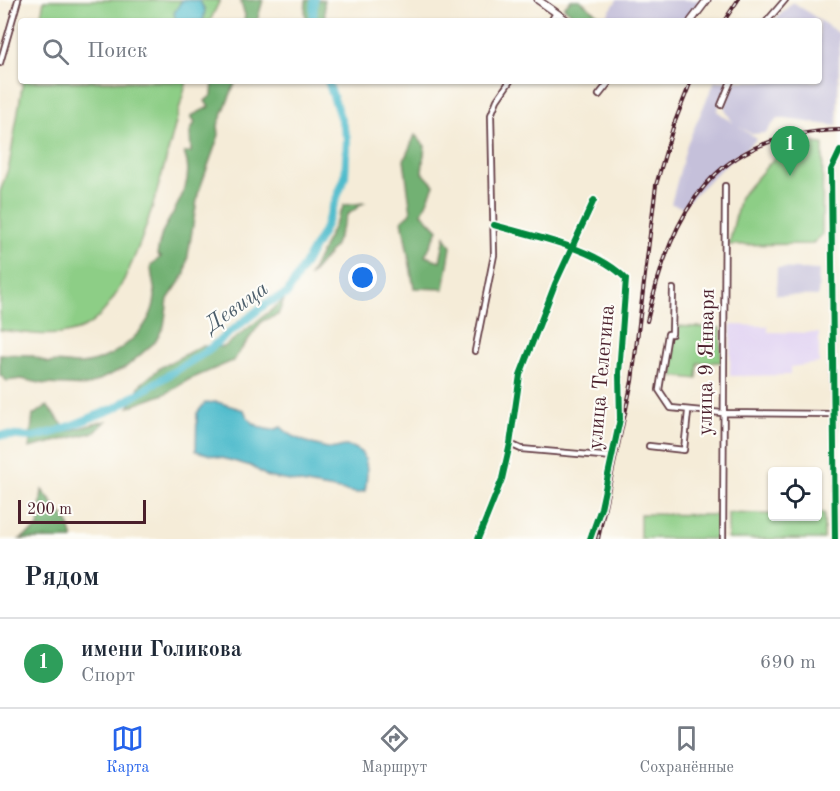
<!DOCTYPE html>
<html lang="ru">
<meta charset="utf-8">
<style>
:root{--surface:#fff;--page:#f2f2f3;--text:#1f2937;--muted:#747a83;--line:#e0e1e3;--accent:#2563eb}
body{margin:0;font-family:"Old Standard TT",serif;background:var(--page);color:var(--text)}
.controls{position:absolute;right:18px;bottom:18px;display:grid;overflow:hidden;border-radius:6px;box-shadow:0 2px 4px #0004}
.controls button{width:54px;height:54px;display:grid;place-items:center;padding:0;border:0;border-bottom:2px solid var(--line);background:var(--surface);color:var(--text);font:30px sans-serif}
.scale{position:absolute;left:18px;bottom:15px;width:128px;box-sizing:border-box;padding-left:6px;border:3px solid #4a1f2b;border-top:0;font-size:16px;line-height:21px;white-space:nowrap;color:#4a1f2b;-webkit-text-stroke:4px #fdfcf7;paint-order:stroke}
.you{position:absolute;left:363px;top:278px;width:21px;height:21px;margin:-15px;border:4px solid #fff;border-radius:50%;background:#1a73e8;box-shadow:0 0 0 9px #1a73e833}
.badge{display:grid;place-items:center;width:39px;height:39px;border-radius:50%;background:var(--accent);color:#fff;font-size:20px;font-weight:700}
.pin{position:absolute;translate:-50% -50px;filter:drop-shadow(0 2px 3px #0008)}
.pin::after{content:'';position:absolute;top:32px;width:21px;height:18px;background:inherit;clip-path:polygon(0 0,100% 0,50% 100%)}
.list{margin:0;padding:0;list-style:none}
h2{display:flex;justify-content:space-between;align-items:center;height:78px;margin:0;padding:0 24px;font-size:26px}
h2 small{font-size:20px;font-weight:400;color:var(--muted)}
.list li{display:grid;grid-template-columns:39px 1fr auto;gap:18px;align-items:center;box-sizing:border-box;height:90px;padding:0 24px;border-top:2px solid var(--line)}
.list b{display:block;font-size:22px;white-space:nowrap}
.list p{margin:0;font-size:20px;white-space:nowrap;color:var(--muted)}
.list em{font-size:20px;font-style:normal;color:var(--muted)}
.icon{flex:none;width:33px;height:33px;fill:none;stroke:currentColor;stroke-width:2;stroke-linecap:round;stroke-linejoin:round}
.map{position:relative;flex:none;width:840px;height:539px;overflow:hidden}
.search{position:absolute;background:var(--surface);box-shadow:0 2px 4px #0004;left:18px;right:18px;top:18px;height:66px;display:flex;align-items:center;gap:15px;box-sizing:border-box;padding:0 21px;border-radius:6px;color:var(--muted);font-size:22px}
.sheet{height:168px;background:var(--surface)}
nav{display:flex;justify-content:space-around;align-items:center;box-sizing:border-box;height:84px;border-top:2px solid var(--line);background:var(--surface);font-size:16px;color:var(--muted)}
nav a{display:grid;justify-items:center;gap:3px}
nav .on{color:var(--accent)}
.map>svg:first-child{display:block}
</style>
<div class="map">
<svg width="840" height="539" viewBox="0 0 840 539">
<rect width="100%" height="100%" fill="#fdfcf7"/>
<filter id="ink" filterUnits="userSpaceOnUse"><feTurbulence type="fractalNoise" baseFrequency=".0167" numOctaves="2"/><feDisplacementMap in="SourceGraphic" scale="12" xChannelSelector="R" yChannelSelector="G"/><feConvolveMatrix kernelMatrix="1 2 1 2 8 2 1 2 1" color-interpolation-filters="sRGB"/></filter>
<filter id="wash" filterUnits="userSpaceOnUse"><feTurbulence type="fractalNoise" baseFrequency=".008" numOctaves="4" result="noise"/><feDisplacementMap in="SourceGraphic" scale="24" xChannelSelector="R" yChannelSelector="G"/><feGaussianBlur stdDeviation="1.35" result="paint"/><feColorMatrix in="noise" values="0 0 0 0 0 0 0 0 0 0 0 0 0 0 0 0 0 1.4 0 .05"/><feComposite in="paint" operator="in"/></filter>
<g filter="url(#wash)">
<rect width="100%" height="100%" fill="#f5ecd8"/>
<path fill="#e2d4f3" d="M731,325L768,326V332L819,333V363L790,367V375L730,376Z"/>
<path fill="#c5c0da" d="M617,0H702L685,21H603Z
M793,2L840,34L837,126L778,118L765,133L752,134L738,126L757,139L720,170L682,207L671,204L687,144L715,81H729L717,111L733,123L724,108L735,81H819V21H774Z
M777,268L819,270L818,296L776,295Z"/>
<path fill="#8dce86" stroke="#6c7658" stroke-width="1.5" d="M44,0H220L210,21H40Z
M23,81H187C170,137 139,300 85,327C58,340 29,333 0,330V192L9,166Z
M802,142L823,144L822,235L812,244L729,245L740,197L777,155Z
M674,326L721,328V362L698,363L697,379L673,376L674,366H668Z
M728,513L818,516V513H824V539H728Z
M640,514L718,515V539L640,538Z"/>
<path fill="#72b173" stroke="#5e684f" stroke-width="1.5" d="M240,0H263L257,21H244L245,15Z
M306,0H324L325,21H308L305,14Z
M571,0H580L601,17L599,21H579L564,7Z
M213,81H236L218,125L219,135L198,194L185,274L168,299L164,326L155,342L126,367L87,386L45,384L21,379L7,381L0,375V354L31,355L48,363C59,360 69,365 80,364C112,362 152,331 155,297C155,289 151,276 151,265L161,257L157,255C159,246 160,235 165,227C177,205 196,180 184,153L191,152L190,132L195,122L191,116L209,107L205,101L212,95Z
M415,135L425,146L422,172L434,185L422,213L438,230L425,256L440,261L445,236L451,247L444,289L414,288L402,220L411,212L404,160Z
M364,203L347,215L334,247L309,277L344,205Z
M284,300L278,315L262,321L233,361L188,380L167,393L129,407L140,385L161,367L201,346L224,347Z
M47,406L68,431L106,421L95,432L29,448L33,415Z
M42,490L68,522L73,539H20L38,528Z"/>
<path fill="#50bccc" stroke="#4d6e7c" stroke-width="1.5" d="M182,0H199L205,10L203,21H176L174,13Z
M217,402L244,410C248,423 267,435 281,427C293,439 311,444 327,448C334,450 340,446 346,446C371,448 368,474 365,491L356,493L268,477L251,466L196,451L197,413L205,403Z"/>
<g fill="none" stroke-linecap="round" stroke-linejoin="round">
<path stroke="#50bccc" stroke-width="8" d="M313,21L314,0
M0,435L34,437L58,431L115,408L204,353L267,303L287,294L323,232L345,177L347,138L328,81"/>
</g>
</g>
<g filter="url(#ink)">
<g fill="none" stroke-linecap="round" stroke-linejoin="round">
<g stroke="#643e45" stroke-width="8">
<path id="minor" d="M551,21L556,13
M767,21L785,0
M0,63L18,0
M599,95L610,81
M721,105L731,81
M494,225C535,237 597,248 626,279L619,373L620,419L601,508L590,539
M673,289L672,334H668L659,390L671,408L722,413L834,414
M475,351L494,255L491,115L497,100L510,81
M510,444L521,449L613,457
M649,446L684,450L688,412
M478,539L502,479L510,444L520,375L555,284L594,200
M723,539L725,186"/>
</g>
<g stroke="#643e45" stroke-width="9">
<path id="tertiary" d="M538,0L568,21
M691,21L707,0
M835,539L831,170L840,151"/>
</g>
<use href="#minor" stroke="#fff" stroke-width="4.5"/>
<use href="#tertiary" stroke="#fff" stroke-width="6"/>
<g stroke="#4a1f2b" stroke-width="4">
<path id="rail" d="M724,21L738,0
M647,321C673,208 713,134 840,130
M598,539L632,381L656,185L674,124L691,81"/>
</g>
<use href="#rail" stroke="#fdfcf7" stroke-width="1.5" stroke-dasharray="4.5" stroke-linecap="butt"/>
<g stroke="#fdfcf7" stroke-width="10">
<path id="cycleway" d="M494,225C535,237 597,248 626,279L619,373L620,419L601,508L590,539
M478,539L502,479L510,444L520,375L555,284L594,200
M835,539L831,170L840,151"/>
</g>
<use href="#cycleway" stroke="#00873e" stroke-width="6"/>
</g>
</g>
<g text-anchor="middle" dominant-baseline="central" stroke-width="4.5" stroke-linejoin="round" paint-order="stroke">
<g font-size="21" fill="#4a1f2b" stroke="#fdfcf7">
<text transform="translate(707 362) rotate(-89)">улица 9 Января</text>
<text transform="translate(602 377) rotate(-85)">улица Телегина</text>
</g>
<g font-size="22" font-style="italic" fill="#4c5e6b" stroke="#fdfcf7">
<text transform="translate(237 307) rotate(-35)">Девица</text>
</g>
</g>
</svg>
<div class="controls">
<button><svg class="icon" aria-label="locate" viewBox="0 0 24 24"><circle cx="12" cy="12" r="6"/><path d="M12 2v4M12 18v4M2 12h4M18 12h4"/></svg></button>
</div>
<div class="scale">200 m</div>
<div class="you"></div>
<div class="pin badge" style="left:790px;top:176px;background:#2e9e5b">1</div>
<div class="search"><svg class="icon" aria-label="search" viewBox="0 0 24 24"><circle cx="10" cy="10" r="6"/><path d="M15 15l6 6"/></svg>Поиск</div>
</div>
<section class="sheet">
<h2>Рядом<small></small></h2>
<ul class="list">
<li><span class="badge" style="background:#2e9e5b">1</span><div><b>имени Голикова</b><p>Спорт</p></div><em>690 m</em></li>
</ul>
</section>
<nav>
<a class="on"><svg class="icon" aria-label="map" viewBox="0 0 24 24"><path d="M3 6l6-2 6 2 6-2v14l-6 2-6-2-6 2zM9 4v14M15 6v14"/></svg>Карта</a>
<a><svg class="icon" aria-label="directions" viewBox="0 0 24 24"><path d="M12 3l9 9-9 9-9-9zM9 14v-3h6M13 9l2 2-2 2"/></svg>Маршрут</a>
<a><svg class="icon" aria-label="saved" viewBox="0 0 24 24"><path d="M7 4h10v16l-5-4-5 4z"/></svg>Сохранённые</a>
</nav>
